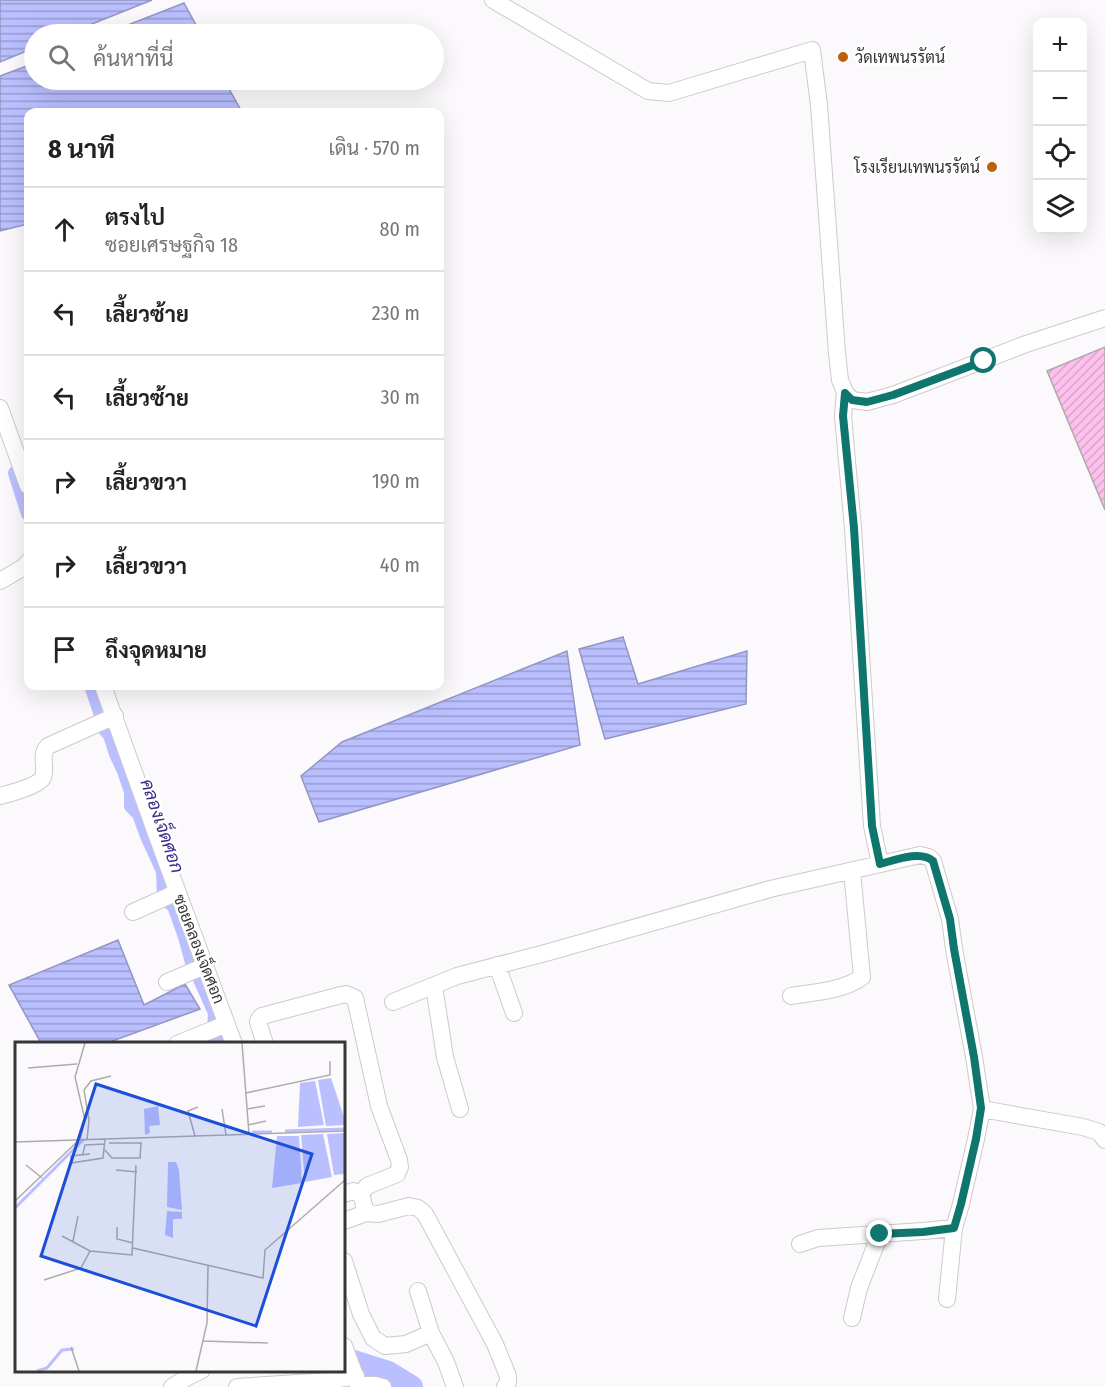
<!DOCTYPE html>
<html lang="th">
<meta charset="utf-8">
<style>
:root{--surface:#fff;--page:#f2f2f2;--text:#222;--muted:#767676;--line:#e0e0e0}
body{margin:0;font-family:"Fira Sans Condensed",Sarabun,sans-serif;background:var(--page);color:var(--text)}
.controls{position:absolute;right:18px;top:18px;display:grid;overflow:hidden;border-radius:12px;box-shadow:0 6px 24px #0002}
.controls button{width:54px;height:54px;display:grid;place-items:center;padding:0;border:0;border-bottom:2px solid var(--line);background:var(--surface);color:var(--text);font:30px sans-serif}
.stop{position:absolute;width:18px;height:18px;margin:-14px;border:4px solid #0f766e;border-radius:50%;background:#fff}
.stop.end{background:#0f766e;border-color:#fff;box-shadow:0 2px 6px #0008}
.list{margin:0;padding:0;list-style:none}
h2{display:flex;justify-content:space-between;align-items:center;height:78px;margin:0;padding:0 24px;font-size:26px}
h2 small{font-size:20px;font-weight:400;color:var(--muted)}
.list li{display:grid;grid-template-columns:39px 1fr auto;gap:18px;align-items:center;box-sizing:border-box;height:84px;padding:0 24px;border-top:2px solid var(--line)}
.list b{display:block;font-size:22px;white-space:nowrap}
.list p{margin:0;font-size:20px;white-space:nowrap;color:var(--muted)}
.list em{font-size:20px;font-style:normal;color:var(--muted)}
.icon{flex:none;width:33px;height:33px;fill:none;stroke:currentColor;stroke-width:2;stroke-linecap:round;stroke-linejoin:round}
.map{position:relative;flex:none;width:1105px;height:1387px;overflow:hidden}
.search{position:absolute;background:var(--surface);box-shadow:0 6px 24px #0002;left:24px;top:24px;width:420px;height:66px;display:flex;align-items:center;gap:15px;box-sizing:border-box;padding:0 21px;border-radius:33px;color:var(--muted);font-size:22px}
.panel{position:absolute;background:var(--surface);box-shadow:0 6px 24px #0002;left:24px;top:108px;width:420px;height:582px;border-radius:12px}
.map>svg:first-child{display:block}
</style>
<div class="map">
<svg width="1105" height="1387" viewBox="0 0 1105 1387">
<defs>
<pattern id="water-rules" width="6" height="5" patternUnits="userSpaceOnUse" patternTransform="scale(1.5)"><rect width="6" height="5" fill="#babfff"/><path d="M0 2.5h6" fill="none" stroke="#989ccf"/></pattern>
<pattern id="building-hatch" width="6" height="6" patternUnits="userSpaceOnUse" patternTransform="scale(1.5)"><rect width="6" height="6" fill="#fdbfeb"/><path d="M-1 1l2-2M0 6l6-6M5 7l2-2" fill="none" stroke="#d9a5ca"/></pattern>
</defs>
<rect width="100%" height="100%" fill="#fbf9fc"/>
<path fill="url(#water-rules)" stroke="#9396c3" stroke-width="1.5" d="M0,0H152L67,34H34V48L0,62Z
M184,3L201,34H105Z
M34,63V80H224L242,112H28V224L0,231V76Z
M623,637L638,684L747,651L746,704L605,739L579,649Z
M567,651L580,745L319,822L301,776L342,742Z
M118,940L144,1005L185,984L200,1009L107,1043H41L9,985Z"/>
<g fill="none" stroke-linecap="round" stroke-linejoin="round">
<path stroke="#babfff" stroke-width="14" d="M15,473L28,514
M91,686L100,712L102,726L110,735L116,754L124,771L131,792V806L139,814L147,836L163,871L164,898L174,906L185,937L194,970L198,975L215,1013L214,1033L219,1044"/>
<path stroke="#babfff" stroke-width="24" d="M344,1359L388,1373L411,1387"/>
</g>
<path fill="url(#building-hatch)" stroke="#adaaac" stroke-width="1.5" d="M1105,347V510L1047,371Z"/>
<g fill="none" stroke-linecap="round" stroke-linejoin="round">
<g stroke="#cccacc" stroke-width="18">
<path id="minor" d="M493,0L648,91L669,93L812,50L819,105L837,353L840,380L845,392L843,416L853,528L872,826L880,864
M845,392L852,400L867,402L893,395L1026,344L1105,318
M0,408L28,486
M0,581L24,567L28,562
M103,686L158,839L234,1044
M0,796C11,793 35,787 42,779C45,775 44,769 44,764C43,757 43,751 48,746L115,716
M133,912L171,895L176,889
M497,965L514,1013
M167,982L205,966
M434,986L445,1057L460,1109
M791,996C814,992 843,991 862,977L852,871
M393,1002L457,976L549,952L770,889L920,855L929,857L933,861L950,919L954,949L974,1057L982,1109L976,1139L961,1204L954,1228L947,1299
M177,1044L219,1027L227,1026
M265,1044L258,1022L259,1019L262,1016L341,995L346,994L355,998L379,1106L399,1160L400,1167L397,1174L367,1186L361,1194L366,1213
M982,1109L1083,1127L1099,1132L1105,1140
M344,1194L353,1191L361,1194
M344,1221L366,1213L378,1214L409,1206L418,1208L425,1214L495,1344L508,1376V1382L505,1387
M800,1244L818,1238L923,1231L954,1228
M344,1261L361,1314L373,1338L385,1346L406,1344L431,1333
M418,1291L431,1333L446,1362L455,1387
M852,1318L859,1288L880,1234
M344,1346L359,1386
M358,1385H375L383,1387
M172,1387L186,1378L202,1370
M237,1387L328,1381L356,1376"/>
</g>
<use href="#minor" stroke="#fff" stroke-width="16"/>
</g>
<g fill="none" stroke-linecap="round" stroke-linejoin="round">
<path stroke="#0f766e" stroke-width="8" d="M880,1234L923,1232L954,1228L961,1204L976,1139L981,1108L974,1057L954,949L950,919L933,861C921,850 895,860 880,864L872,826L854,528L843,416L845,393L852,400L867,402L893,395L984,361"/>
</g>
<g fill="#bc5f10" stroke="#fff" stroke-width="2">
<circle cx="843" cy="57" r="6"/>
<circle cx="992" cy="167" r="6"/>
</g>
<g text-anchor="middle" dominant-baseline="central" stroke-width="5" stroke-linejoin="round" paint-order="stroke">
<g font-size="16" fill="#373637" stroke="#fff" text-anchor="start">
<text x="855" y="57">วัดเทพนรรัตน์</text>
<text x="980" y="167" text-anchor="end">โรงเรียนเทพนรรัตน์</text>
</g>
<g font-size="16" fill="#373637" stroke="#fff">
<text transform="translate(199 949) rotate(69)">ซอยคลองเจ็ดศอก</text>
</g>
<g font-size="18" font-style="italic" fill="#373088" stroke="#fff">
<text transform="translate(162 826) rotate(71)">คลองเจ็ดศอก</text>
</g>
</g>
<g transform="translate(15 1042)">
<rect width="330" height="330" fill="#fbf9fc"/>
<path d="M316,36L330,78V83L311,84L303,38ZM300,39L309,83L283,85L285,41ZM143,64L145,83L134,84L135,91L130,93L129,67ZM330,91V132L319,133L312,92ZM308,92L317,135L290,140L286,93ZM262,94H284L287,141L257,146ZM153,120H161L164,128L167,168L152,165ZM152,169L167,170V177H158V196L150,193Z" fill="#babfff"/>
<path fill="none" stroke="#babfff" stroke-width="3" d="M270,89L330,87M237,90H257M0,166L69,97M22,329L32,326L47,308L59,307"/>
<path fill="none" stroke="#adabad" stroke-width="1.5" d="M227,1L234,92M13,26L62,22M231,51L315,33V19M207,67L211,93M232,67L250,64M233,83L251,79M180,94L173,69L183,65M65,98L70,78L60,35L70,1M72,98L74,78L69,48L76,39L96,34M0,100L330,89M90,108L97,116H125L126,101H94M68,112L70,103L90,102M75,112L56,114V121L88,116L90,97M11,123L27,136M101,128L122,130M0,159L64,98M102,185V197L118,201M47,194L75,209L117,213L121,123M58,199L63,174M118,206L248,236L250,208L330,138M29,238L66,226L75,209M188,299L253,301M56,305L64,329M181,329L192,281L193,224"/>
<path fill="#1d4ed8" fill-opacity="0.15" stroke="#1d4ed8" stroke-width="3" d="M81,42L297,112L241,284L26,214Z"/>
<rect width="330" height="330" fill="none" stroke="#373637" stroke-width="3"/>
</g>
</svg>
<div class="controls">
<button>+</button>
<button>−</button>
<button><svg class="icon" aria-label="locate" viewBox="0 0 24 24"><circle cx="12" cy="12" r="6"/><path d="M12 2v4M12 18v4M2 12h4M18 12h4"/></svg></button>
<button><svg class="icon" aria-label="layers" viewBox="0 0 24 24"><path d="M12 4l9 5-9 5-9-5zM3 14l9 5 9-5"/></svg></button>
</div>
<div class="stop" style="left:984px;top:361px"></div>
<div class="stop end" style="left:880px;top:1234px"></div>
<div class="search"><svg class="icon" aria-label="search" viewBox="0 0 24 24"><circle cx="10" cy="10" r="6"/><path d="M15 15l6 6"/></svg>ค้นหาที่นี่</div>
<section class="panel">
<h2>8 นาที<small>เดิน · 570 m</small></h2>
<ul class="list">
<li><svg class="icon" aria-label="ahead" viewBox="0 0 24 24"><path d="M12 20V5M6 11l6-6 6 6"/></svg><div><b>ตรงไป</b><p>ซอยเศรษฐกิจ 18</p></div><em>80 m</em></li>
<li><svg class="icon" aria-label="left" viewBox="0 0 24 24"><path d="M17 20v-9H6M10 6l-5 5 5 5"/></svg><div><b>เลี้ยวซ้าย</b></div><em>230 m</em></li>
<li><svg class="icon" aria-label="left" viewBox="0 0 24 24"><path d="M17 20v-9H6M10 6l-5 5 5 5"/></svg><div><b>เลี้ยวซ้าย</b></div><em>30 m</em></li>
<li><svg class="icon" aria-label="right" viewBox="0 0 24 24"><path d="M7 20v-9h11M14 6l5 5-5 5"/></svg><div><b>เลี้ยวขวา</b></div><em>190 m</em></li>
<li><svg class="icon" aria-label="right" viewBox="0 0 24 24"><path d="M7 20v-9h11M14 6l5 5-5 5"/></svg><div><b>เลี้ยวขวา</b></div><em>40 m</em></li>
<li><svg class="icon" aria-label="arrive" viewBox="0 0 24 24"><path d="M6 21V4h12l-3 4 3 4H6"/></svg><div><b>ถึงจุดหมาย</b></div></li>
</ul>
</section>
</div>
